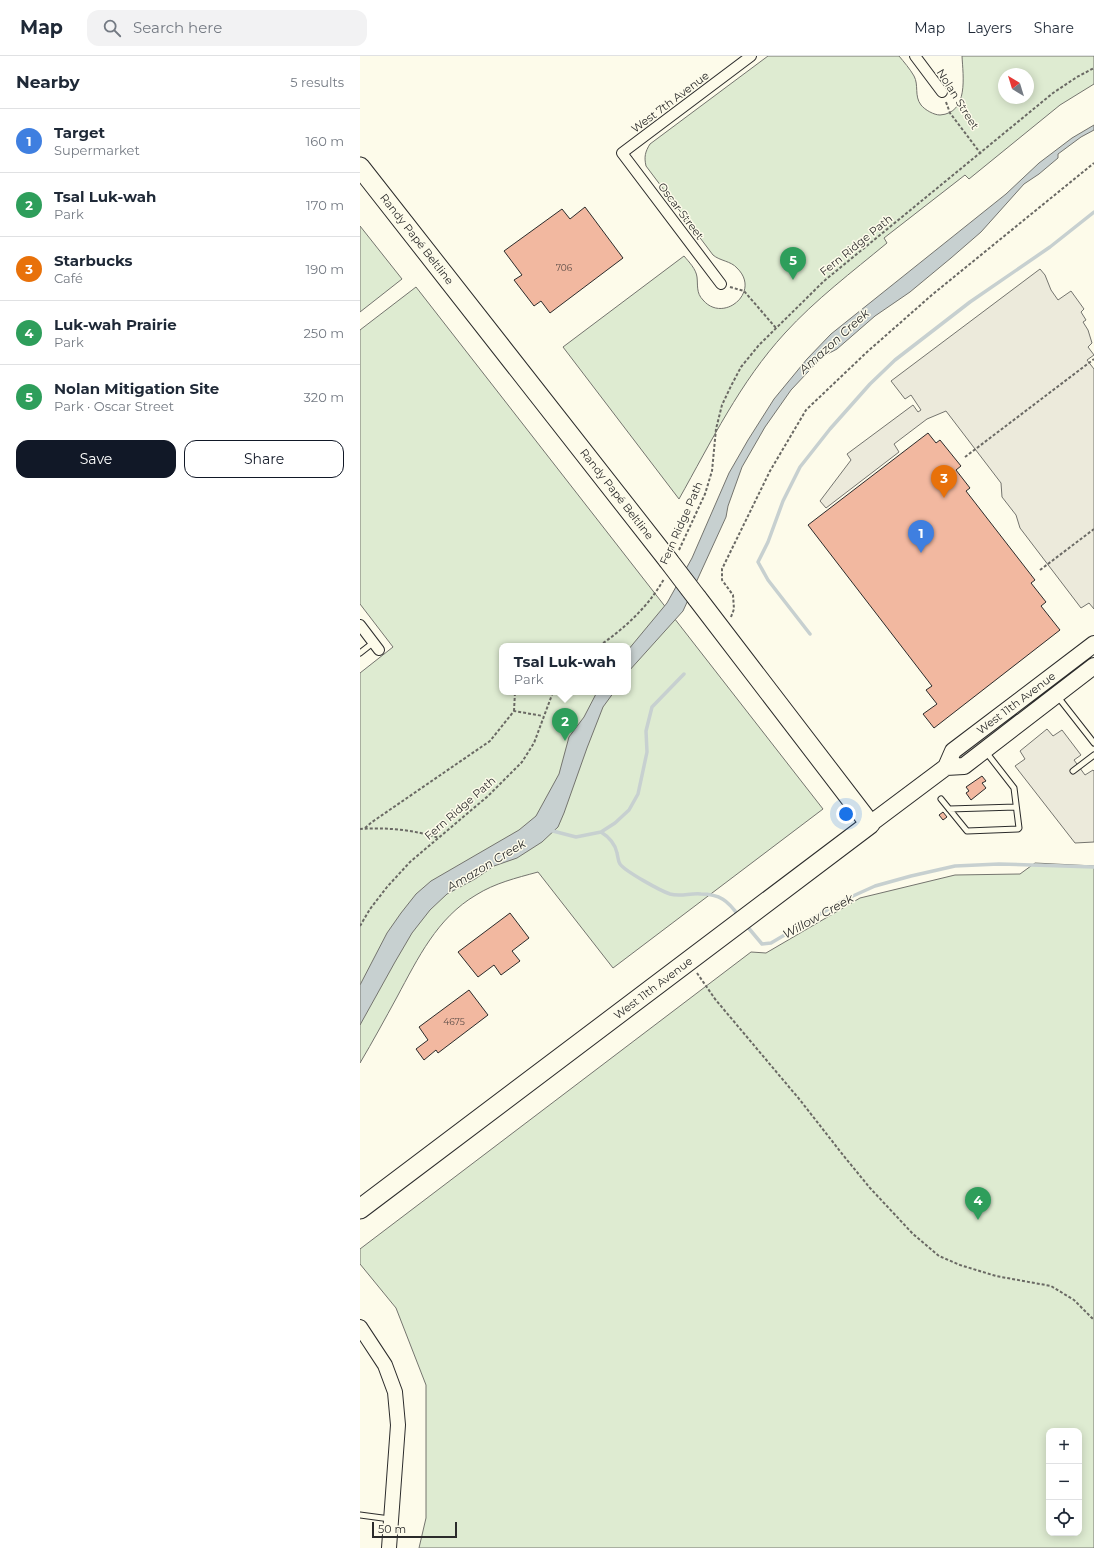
<!DOCTYPE html>
<meta charset="utf-8">
<style>
:root{--surface:#fff;--page:#f2f2f3;--text:#1f2937;--muted:#747a83;--line:#e0e1e3;--accent:#111827}
body{margin:0;font-family:Montserrat,sans-serif;background:var(--page);color:var(--text)}
.controls{position:absolute;right:12px;bottom:12px;display:grid;overflow:hidden;border-radius:8px;box-shadow:0 2px 10px #0003}
.controls button{width:36px;height:36px;display:grid;place-items:center;padding:0;border:0;border-bottom:1px solid var(--line);background:var(--surface);color:var(--text);font:20px sans-serif}
.compass{position:absolute;left:638px;top:12px;width:36px;height:36px;border-radius:50%;background:var(--surface);box-shadow:0 2px 10px #0003;rotate:322deg}
.scale{position:absolute;left:12px;bottom:10px;width:85px;box-sizing:border-box;padding-left:4px;border:2px solid #2b2b2b;border-top:0;font-size:11px;line-height:14px;white-space:nowrap;color:#2b2b2b;-webkit-text-stroke:3px #fdfbea;paint-order:stroke}
.you{position:absolute;left:486px;top:758px;width:14px;height:14px;margin:-10px;border:3px solid #fff;border-radius:50%;background:#1a73e8;box-shadow:0 0 0 6px #1a73e833}
.badge{display:grid;place-items:center;width:26px;height:26px;border-radius:50%;background:var(--accent);color:#fff;font-size:13px;font-weight:700}
.pin{position:absolute;translate:-50% -33px;filter:drop-shadow(0 1px 2px #0008)}
.pin::after{content:'';position:absolute;top:21px;width:14px;height:12px;background:inherit;clip-path:polygon(0 0,100% 0,50% 100%)}
.popup{position:absolute;left:139px;top:587px;width:132px;height:52px;box-sizing:border-box;display:grid;place-content:center;border-radius:8px;background:var(--surface);filter:drop-shadow(0 1px 3px #0005);font-size:13px;white-space:nowrap;color:var(--muted)}
.popup b{font-size:15px;color:var(--text)}
.popup::after{content:'';position:absolute;left:50%;top:100%;margin-left:-8px;border:8px solid transparent;border-top-color:var(--surface)}
.list{margin:0;padding:0;list-style:none}
h2{display:flex;justify-content:space-between;align-items:center;height:52px;margin:0;padding:0 16px;font-size:17px}
h2 small{font-size:13px;font-weight:400;color:var(--muted)}
.list li{display:grid;grid-template-columns:26px 1fr auto;gap:12px;align-items:center;box-sizing:border-box;height:64px;padding:0 16px;border-top:1px solid var(--line)}
.list b{display:block;font-size:15px;white-space:nowrap}
.list p{margin:0;font-size:13px;white-space:nowrap;color:var(--muted)}
.list em{font-size:13px;font-style:normal;color:var(--muted)}
.actions{display:flex;gap:8px;padding:12px 16px}
.actions a{flex:1;padding:9px 0;border:1px solid var(--accent);border-radius:12px;text-align:center;font-size:14px;color:var(--accent)}
.actions .main{background:var(--accent);color:#fff}
.icon{flex:none;width:22px;height:22px;fill:none;stroke:currentColor;stroke-width:2;stroke-linecap:round;stroke-linejoin:round}
.map{position:relative;flex:none;width:734px;height:1492px;overflow:hidden}
header{display:flex;align-items:center;gap:24px;box-sizing:border-box;height:56px;padding:0 20px;background:var(--surface);border-bottom:1px solid var(--line)}
header strong{font-size:19px}
nav{display:flex;gap:22px;margin-inline-start:auto;font-size:14px}
.search{width:280px;height:36px;background:var(--page);display:flex;align-items:center;gap:10px;box-sizing:border-box;padding:0 14px;border-radius:12px;color:var(--muted);font-size:15px}
main{display:flex}
aside{flex:1;background:var(--surface)}
.map>svg:first-child{display:block}
</style>
<header>
<strong>Map</strong>
<div class="search"><svg class="icon" aria-label="search" viewBox="0 0 24 24"><circle cx="10" cy="10" r="6"/><path d="M15 15l6 6"/></svg>Search here</div>
<nav><a>Map</a><a>Layers</a><a>Share</a></nav>
</header>
<main>
<aside>
<h2>Nearby<small>5 results</small></h2>
<ul class="list">
<li><span class="badge" style="background:#3f7fe0">1</span><div><b>Target</b><p>Supermarket</p></div><em>160 m</em></li>
<li><span class="badge" style="background:#2e9e5b">2</span><div><b>Tsal Luk-wah</b><p>Park</p></div><em>170 m</em></li>
<li><span class="badge" style="background:#e8710a">3</span><div><b>Starbucks</b><p>Café</p></div><em>190 m</em></li>
<li><span class="badge" style="background:#2e9e5b">4</span><div><b>Luk-wah Prairie</b><p>Park</p></div><em>250 m</em></li>
<li><span class="badge" style="background:#2e9e5b">5</span><div><b>Nolan Mitigation Site</b><p>Park · Oscar Street</p></div><em>320 m</em></li>
</ul>
<div class="actions"><a class="main">Save</a><a>Share</a></div>
</aside>
<div class="map">
<svg width="734" height="1492" viewBox="0 0 734 1492">
<rect width="100%" height="100%" fill="#fdfbea"/>
<path fill="#deebd1" stroke="#74746e" fill-rule="evenodd" d="M408,0H539C544,6 550,13 554,20C559,29 554,40 561,49C565,54 574,59 580,59C609,57 603,20 602,0H734V28L700,49L609,123L605,119L524,182L527,187C492,216 455,244 425,277C380,326 351,386 319,443L203,291L324,200C329,206 336,213 337,221C338,229 336,237 343,244C363,268 402,236 377,212C371,205 360,205 353,199L286,110C284,101 285,96 290,88ZM644,18H668V42H644Z
M0,170L42,223L0,256Z
M56,231L463,753L253,912L178,816C156,822 135,827 116,839C77,862 58,902 37,941C25,963 13,985 0,1007V617L33,591L0,548V274ZM142,590H268V636H142Z
M675,807L734,810V1492H59L66,1462V1329L36,1252L0,1208V1193L391,896L406,897L500,842L595,819L660,818ZM689,1375H719V1477H689Z"/>
<path fill="#eceadb" stroke="#74746e" d="M680,213L685,219L691,234L698,244L711,235L724,253L721,256L726,264L723,266L728,274L732,287L728,291L734,299L727,304L734,313V553L729,547L721,552L660,472L656,459L642,441L641,427L586,355L567,363L534,388L539,396L466,452L460,445L491,404L487,398L553,349L558,356L561,354L551,339L545,343L531,325Z
M687,673L693,680L702,674L721,699L714,704L725,719L733,714L734,715V786L715,787L655,710L665,703L660,695Z"/>
<path fill="#c7d0d0" stroke="#74746e" d="M734,69V74L721,81L698,98V102L679,118L664,128L621,176L591,202L550,236L515,260L477,293L462,301L431,334L405,371L382,411L368,450L366,461L323,555L268,616V594L307,547L332,502L369,417L388,384L414,343L447,303L471,278L646,138L679,107L712,82Z
M237,636H254L243,651L227,692L204,757L198,771L182,786L157,802L134,810L115,823L87,838L70,854L52,877L35,906L0,969V929L27,877L41,857L56,838L71,825L159,774L176,760L199,718L209,681L224,661Z"/>
<g fill="none" stroke-linecap="round" stroke-linejoin="round">
<path stroke="#c7d0d0" stroke-width="3.5" d="M450,578L408,524L398,506L408,486L423,445L440,411L470,373L510,328L535,304L610,246L690,191L734,156
M189,774L216,781L241,776C249,781 255,787 257,797C258,801 258,805 260,808C266,816 301,835 310,838C320,841 330,837 341,838C360,838 368,845 378,859
M241,776L255,767L269,754L278,738L287,696L286,675L292,651L324,618
M386,869L402,888L411,887L484,844L515,830L551,820L595,810L639,808L734,811"/>
</g>
<path fill="#f2b8a0" stroke="#2b2b2b" d="M225,151L263,202L190,257L181,245L174,250L154,224L162,219L144,195L202,153L210,163Z
M568,377L576,387L580,384L601,410L596,414L610,432L606,435L675,524L671,527L686,546L681,550L700,574L574,672L563,658L577,648L566,634L572,630L448,469Z
M622,720L626,725L622,727L626,732L611,744L606,737L609,735L606,731Z
M583,756L587,761L583,764L579,759Z
M150,857L169,882L152,895L160,905L141,919L134,909L118,921L98,896Z
M109,934L128,959L78,997L76,994L64,1004L56,993L68,984L59,971Z"/>
<g fill="none" stroke-linecap="round" stroke-linejoin="round">
<g stroke="#2b2b2b" stroke-width="7">
<path id="lane" d="M0,597L14,586
M698,641L734,687
M713,715L734,699
M581,743L607,775L658,773L659,772L654,732L626,696
M589,753L656,751
M0,1459L30,1463"/>
</g>
<g stroke="#2b2b2b" stroke-width="12">
<path id="street" d="M555,0L582,36
M361,228L262,97L391,0
M0,569L19,594"/>
</g>
<g stroke="#2b2b2b" stroke-width="16">
<path id="secondary" d="M0,1271L25,1309L35,1336L38,1369L29,1492"/>
</g>
<g stroke="#2b2b2b" stroke-width="18">
<path id="primary" d="M586,711L604,710L734,610
M510,768L586,711L593,695L734,588"/>
</g>
<g stroke="#2b2b2b" stroke-width="21">
<path id="highway" d="M0,111L308,504
M0,1153L510,768L337,542"/>
</g>
<path stroke="#6a6964" stroke-width="2" stroke-dasharray="3 2" stroke-linecap="butt" d="M586,46L590,57L621,98
M370,231L384,235L416,272
M605,401L734,303
M319,494L345,438L352,415L356,373L362,349L371,330L381,311L399,289L464,225L693,37L717,21L734,12
M680,514L734,473
M371,561L374,553L373,539L362,524V513L410,415L446,354L507,296L573,238L734,107
M239,590C265,572 288,551 304,523
M154,655L155,636
M5,772L12,766L130,685L154,655L183,660
M0,773C24,771 56,774 79,782
M0,870L10,853L27,831L50,806L128,740L162,706L174,687L193,636
M337,917L355,943L440,1044L483,1099L510,1132L553,1178L579,1200L600,1209L636,1220L691,1230L714,1244L734,1264"/>
<use href="#lane" stroke="#fdfbea" stroke-width="5"/>
<use href="#street" stroke="#fdfbea" stroke-width="10"/>
<use href="#secondary" stroke="#fdfbea" stroke-width="14"/>
<use href="#primary" stroke="#fdfbea" stroke-width="16"/>
<use href="#highway" stroke="#fdfbea" stroke-width="19"/>
<g stroke="#2b2b2b" stroke-width="21" stroke-linecap="butt">
<path id="highway-bridge" d="M308,504L337,542"/>
</g>
<use href="#highway-bridge" stroke="#fdfbea" stroke-width="19"/>
</g>
<g text-anchor="middle" dominant-baseline="central" stroke-width="3" stroke-linejoin="round" paint-order="stroke">
<g font-size="9" fill="#5d4e48">
<text x="204" y="211">706</text>
<text x="94" y="965">4675</text>
</g>
<g font-size="11" fill="#2b2b2b" stroke="#fdfbea">
<text transform="translate(598 43) rotate(58)">Nolan Street</text>
<text transform="translate(310 46) rotate(-37)">West 7th Avenue</text>
<text transform="translate(321 155) rotate(53)">Oscar Street</text>
<text transform="translate(57 183) rotate(52)">Randy Papé Beltline</text>
<text transform="translate(496 189) rotate(-39)">Fern Ridge Path</text>
<text transform="translate(257 438) rotate(52)">Randy Papé Beltline</text>
<text transform="translate(321 467) rotate(-66)">Fern Ridge Path</text>
<text transform="translate(656 647) rotate(-37)">West 11th Avenue</text>
<text transform="translate(100 752) rotate(-41)">Fern Ridge Path</text>
<text transform="translate(293 932) rotate(-37)">West 11th Avenue</text>
</g>
<g font-size="12" font-style="italic" fill="#2b2b2b" stroke="#fdfbea">
<text transform="translate(474 285) rotate(-42)">Amazon Creek</text>
<text transform="translate(126 809) rotate(-31)">Amazon Creek</text>
<text transform="translate(458 860) rotate(-29)">Willow Creek</text>
</g>
</g>
</svg>
<div class="controls">
<button>+</button>
<button>−</button>
<button><svg class="icon" aria-label="locate" viewBox="0 0 24 24"><circle cx="12" cy="12" r="6"/><path d="M12 2v4M12 18v4M2 12h4M18 12h4"/></svg></button>
</div>
<svg class="compass" viewBox="-18 -18 36 36"><path d="M0-13l5 13h-10z" fill="#e53935"/><path d="M0 13l5-13h-10z" fill="#747a83"/></svg>
<div class="scale">50 m</div>
<div class="you"></div>
<div class="pin badge" style="left:561px;top:497px;background:#3f7fe0">1</div>
<div class="pin badge" style="left:205px;top:685px;background:#2e9e5b">2</div>
<div class="popup"><b>Tsal Luk-wah</b>Park</div>
<div class="pin badge" style="left:584px;top:442px;background:#e8710a">3</div>
<div class="pin badge" style="left:618px;top:1164px;background:#2e9e5b">4</div>
<div class="pin badge" style="left:433px;top:224px;background:#2e9e5b">5</div>
</div>
</main>
